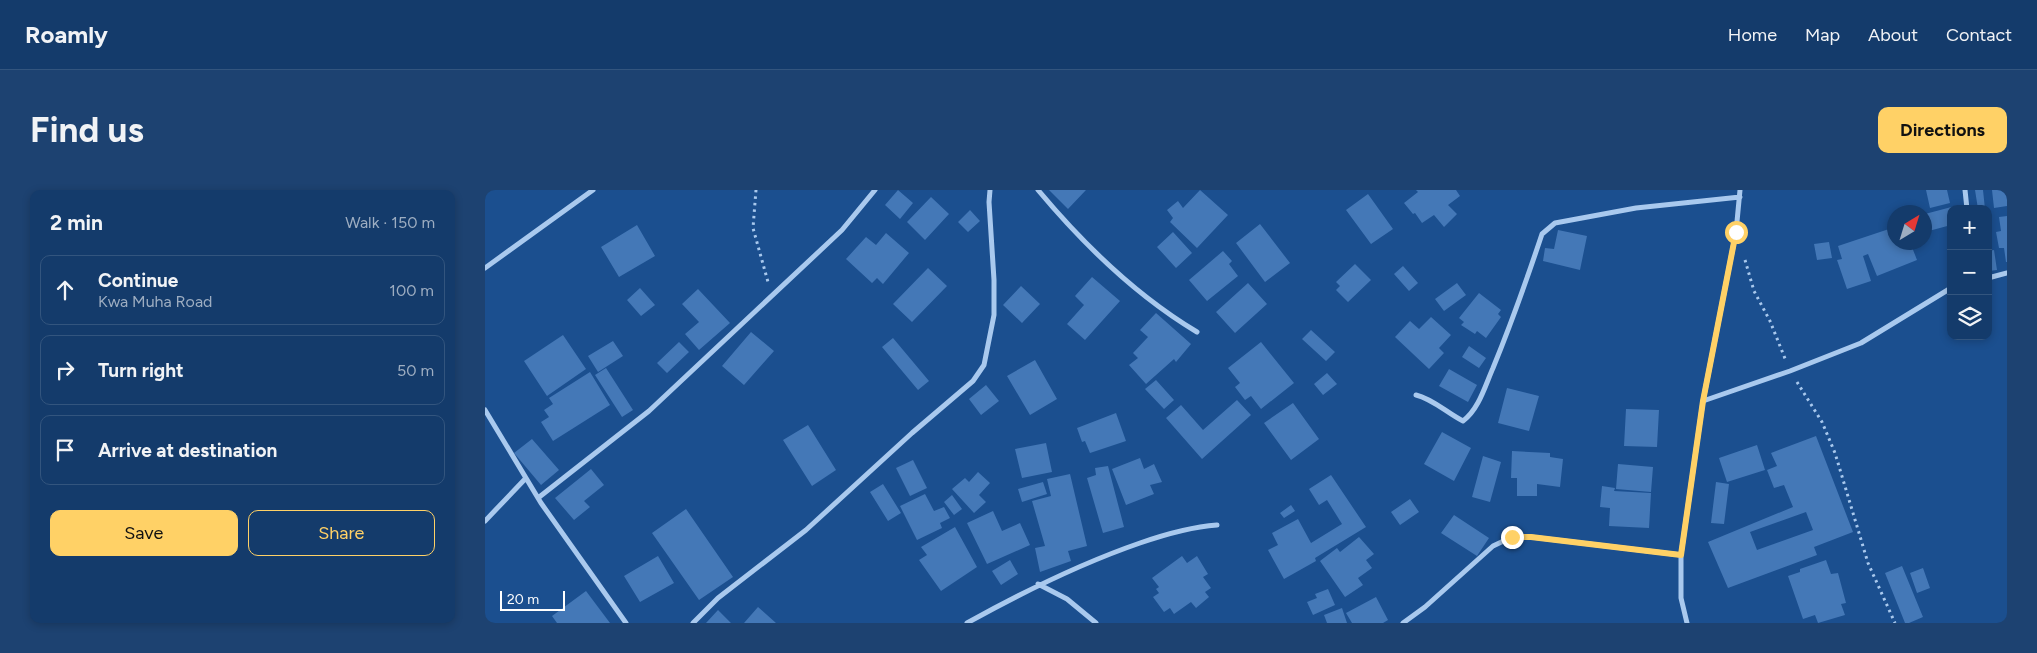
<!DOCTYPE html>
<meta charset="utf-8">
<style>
:root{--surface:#143b6b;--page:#1d4271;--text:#f1f3f6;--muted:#9dadc1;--line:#33557e;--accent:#ffd166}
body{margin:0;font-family:Figtree,sans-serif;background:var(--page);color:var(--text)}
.controls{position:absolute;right:15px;top:15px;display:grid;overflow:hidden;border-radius:10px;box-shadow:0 2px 8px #0003}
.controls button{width:45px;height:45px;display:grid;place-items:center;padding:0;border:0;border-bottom:1px solid var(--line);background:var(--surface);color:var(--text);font:25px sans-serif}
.compass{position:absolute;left:1402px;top:15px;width:45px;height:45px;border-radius:50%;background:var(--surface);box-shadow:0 2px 8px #0003;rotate:38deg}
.scale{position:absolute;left:15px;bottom:12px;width:65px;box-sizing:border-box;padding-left:5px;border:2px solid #fff;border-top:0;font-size:14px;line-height:18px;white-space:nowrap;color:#fff;-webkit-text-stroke:4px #1b4f8f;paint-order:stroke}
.stop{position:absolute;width:15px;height:15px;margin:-11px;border:4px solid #ffd166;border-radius:50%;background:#fff}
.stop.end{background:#ffd166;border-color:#fff;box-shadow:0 1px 5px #0008}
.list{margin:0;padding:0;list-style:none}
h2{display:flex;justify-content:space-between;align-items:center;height:65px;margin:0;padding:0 20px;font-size:21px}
h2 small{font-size:16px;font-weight:400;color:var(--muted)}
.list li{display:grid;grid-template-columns:32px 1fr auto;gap:15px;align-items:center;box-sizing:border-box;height:70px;margin:0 10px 10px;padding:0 10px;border:1px solid var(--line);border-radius:10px}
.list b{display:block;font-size:19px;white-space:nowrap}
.list p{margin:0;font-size:16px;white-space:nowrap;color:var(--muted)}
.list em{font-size:16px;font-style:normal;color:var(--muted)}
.actions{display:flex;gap:10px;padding:15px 20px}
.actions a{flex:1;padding:11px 0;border:1px solid var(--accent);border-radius:10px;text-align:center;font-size:18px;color:var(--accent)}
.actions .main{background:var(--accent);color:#111}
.icon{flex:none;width:28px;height:28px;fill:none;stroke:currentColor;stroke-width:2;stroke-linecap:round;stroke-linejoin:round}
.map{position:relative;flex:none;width:1522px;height:433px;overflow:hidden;border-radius:10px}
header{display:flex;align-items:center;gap:30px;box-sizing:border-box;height:70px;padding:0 25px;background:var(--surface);border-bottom:1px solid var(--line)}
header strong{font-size:24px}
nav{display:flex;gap:28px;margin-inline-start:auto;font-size:18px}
.intro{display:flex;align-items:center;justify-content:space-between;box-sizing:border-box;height:120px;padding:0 30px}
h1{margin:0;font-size:35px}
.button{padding:12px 22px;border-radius:10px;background:var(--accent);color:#111;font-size:18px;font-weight:700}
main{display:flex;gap:30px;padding:0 30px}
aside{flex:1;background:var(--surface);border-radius:10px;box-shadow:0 2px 8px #0003}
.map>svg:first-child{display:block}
</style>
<header>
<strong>Roamly</strong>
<nav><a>Home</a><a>Map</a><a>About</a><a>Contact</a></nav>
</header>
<div class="intro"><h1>Find us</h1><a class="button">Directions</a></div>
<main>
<aside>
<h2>2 min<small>Walk · 150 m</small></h2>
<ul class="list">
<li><svg class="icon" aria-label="ahead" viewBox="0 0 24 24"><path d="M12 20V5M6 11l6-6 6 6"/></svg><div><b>Continue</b><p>Kwa Muha Road</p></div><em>100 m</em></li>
<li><svg class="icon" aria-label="right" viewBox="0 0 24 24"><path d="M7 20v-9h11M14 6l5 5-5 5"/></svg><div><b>Turn right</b></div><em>50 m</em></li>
<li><svg class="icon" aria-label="arrive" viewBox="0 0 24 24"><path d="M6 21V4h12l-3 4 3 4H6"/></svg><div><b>Arrive at destination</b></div></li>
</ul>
<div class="actions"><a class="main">Save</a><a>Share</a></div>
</aside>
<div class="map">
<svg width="1522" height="433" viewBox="0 0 1522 433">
<rect width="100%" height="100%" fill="#1b4f8f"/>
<path fill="#4478b7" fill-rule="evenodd" d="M413,0L428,13L415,29L400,15Z
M564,0H601L583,19Z
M715,0L743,25L712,58L685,32L688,28L682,20L693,11L698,18Z
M931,0H971L975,6L963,15L972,24L959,37L949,25L937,33L930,23L928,24L919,13L933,2Z
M1441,0H1462L1465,13L1445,18Z
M1490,0H1498L1500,19H1493Z
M1507,0H1522V16L1509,18Z
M883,4L908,39L886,54L861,20Z
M446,7L464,24L440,50L422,32Z
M1474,15L1475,19H1466V35L1440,42V24Z
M485,20L495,31L483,42L473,32Z
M1503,26H1506L1507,38L1503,39Z
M1522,26V72H1521L1519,58H1514L1511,42L1516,41L1514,27Z
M775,34L805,73L780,92L751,53Z
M152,35L170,66L134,87L116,57Z
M1410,37V52H1425L1432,70L1392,86L1383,64L1378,66L1386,91L1362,99L1352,70L1357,69L1353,56Z
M1073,40L1102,46L1095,80L1058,71L1060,58L1069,59Z
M688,42L707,63L691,78L672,57Z
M401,43L424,63L398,94L392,88L387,93L361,69L381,47L391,55Z
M1344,52L1347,68L1332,70L1329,54Z
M1509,60L1512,80L1503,81V61Z
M738,61L747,71L744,74L753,86L722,111L704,90Z
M870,74L886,90L863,112L851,100L855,96L851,92Z
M918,76L933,93L924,101L909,84Z
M443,78L462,96L427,132L408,114Z
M607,87L635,111L600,150L582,134L599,115L590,106Z
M763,93L782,114L750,143L731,122Z
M972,93L981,105L959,121L950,109Z
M536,96L555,114L537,133L518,115Z
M155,98L170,115L156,126L142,110Z
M213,99L245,133L214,160L200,144L214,132L197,114Z
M994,103L1016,120L1013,124L1016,127L1001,148L992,141L990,144L976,135L979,132L974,128Z
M671,123L706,154L691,172L689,169L661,194L644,175L653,168L648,163L663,147L655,140Z
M946,127L966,145L954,158L959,163L944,179L910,147L925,131L934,139Z
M826,140L850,162L841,171L817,149Z
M266,142L289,161L259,195L237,176Z
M78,145L101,179L62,206L39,171Z
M408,148L444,191L433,200L397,157Z
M128,151L138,166L113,182L103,166Z
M194,152L204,162L182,183L172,173Z
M776,152L809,193L776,219L766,206L760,210L750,197L755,193L743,178Z
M984,156L1001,168L994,178L977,167Z
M550,170L572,209L545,225L522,186Z
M121,178L148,220L137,227L110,185Z
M964,179L992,195L983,212L954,196Z
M105,182L125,215L68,251L56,232L64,227L59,220L68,214L64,208Z
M842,183L852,194L838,205L829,194Z
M671,190L689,210L679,219L660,199Z
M501,195L514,211L496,225L484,209Z
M1022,198L1054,206L1044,241L1013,233Z
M752,210L766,225L717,269L681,228L696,215L718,240Z
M808,213L834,249L806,270L779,233Z
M1141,219L1174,220L1172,257L1139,256Z
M631,223L641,251L605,263L600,251L597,252L592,238Z
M323,235L351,280L327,296L298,250Z
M957,242L986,258L969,291L939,274Z
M1331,246L1368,342L1329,357L1332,365L1243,398L1223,352L1308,317L1299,295L1289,298L1282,280L1292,276L1286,263ZM1321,322L1328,340L1272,360L1265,342Z
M47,249L74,280L56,295L29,263Z
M561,253L567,282L537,288L530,259Z
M1272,255L1280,280L1242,292L1234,268Z
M1027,261L1065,263V267L1078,269L1075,297L1052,294V306H1032V288H1026Z
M998,266L1016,272L1005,312L987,307Z
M655,268L659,279L669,274L677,292L665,295L669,304L641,315L627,279Z
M428,270L442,298L425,306L411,278Z
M1133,274L1168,277L1166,302L1131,299Z
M623,276L639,337L618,343L602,288L611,285L610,278Z
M106,279L119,295L99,311L105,317L89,330L70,308Z
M493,282L505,293L494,305L501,312L489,323L467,299L480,288L484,292Z
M585,284L602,356L583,361L586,371L555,382L550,358L560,356L547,311L566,306L562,289Z
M846,285L881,337L830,368L831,371L799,389L783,360L793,355L787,343L813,329L826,353L857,334L842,310L834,315L824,299Z
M558,292L562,304L537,312L533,299Z
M1231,292L1244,294L1239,334L1226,333Z
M398,294L416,323L403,331L385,302Z
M1117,296L1130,298L1129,301L1166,303L1164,338L1124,336L1125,318L1115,317Z
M440,304L449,321L459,317L465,328L455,333L457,338L432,350L415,316Z
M467,305L477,319L469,325L459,312Z
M925,309L934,322L915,335L906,322Z
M806,315L810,321L799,328L795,323Z
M201,319L248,387L214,410L167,343Z
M508,321L517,341L535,333L545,355L502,374L482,333Z
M969,325L1004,348L992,366L956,343Z
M470,337L492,377L456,401L434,370L442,365L436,357Z
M874,347L889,364L881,370L887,378L873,388L878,395L860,407L835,371L852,358L855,362Z
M173,366L189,393L155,412L139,386Z
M697,366L702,373L712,366L723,384L718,387L726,398L720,402L724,407L711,418L706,412L689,424L685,418L679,422L668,407L674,403L671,399L674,397L667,388Z
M525,370L533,384L516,395L507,381Z
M1341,370L1346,384L1353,383L1361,413L1356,414L1360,425L1333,433L1330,425L1318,429L1303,386L1315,382V379Z
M1417,376L1438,427L1424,433H1420L1400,383Z
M1438,378L1445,398L1432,403L1425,383Z
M843,399L850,415L828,425L822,412L832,408L830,404Z
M101,401L125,433H72L67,426Z
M891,407L903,430L898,433H867L861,423Z
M273,417L291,433H259Z
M857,418L862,433H842L839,425Z
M233,420L246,433H221Z"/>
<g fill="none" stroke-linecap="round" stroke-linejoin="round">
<path stroke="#a9c9ee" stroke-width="3" stroke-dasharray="2.5 4" stroke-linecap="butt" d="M271,0L268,38L283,92
M1260,70L1269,101L1285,131L1301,171
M1312,192L1337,232L1350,263L1383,373L1410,433"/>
<path stroke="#a9c9ee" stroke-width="5" d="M553,0C599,55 650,105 712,142
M1480,0L1482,19
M0,78L108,0
M1503,88L1522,83
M931,205C948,209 962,223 978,231C994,219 1000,196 1008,178C1026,134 1042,89 1057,44L1070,33L1151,18L1255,7
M1218,211L1305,181L1376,153L1466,98
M0,220L56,313L141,433
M53,308L164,221L357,40L390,0
M0,331L41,288
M553,394L582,409L611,433
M208,433L233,408L321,340L427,243L488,191L499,175L509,125V90L504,12L505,0
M482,433C538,402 594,374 655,353C681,344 705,337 732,335
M918,433L940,417L1008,356L1027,347H1046L1196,365
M1202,433L1196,408V365L1218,211L1251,42L1255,0"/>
</g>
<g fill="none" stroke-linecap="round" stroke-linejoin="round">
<path stroke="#ffd166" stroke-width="6" d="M1027,347H1046L1196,365L1218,211L1251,42"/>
</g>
</svg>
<div class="controls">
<button>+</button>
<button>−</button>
<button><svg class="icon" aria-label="layers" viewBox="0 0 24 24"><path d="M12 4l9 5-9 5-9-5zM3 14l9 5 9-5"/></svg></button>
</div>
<svg class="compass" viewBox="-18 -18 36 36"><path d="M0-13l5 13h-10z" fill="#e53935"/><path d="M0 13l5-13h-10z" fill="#9dadc1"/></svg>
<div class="scale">20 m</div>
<div class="stop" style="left:1251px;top:42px"></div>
<div class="stop end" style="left:1027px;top:347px"></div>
</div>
</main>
